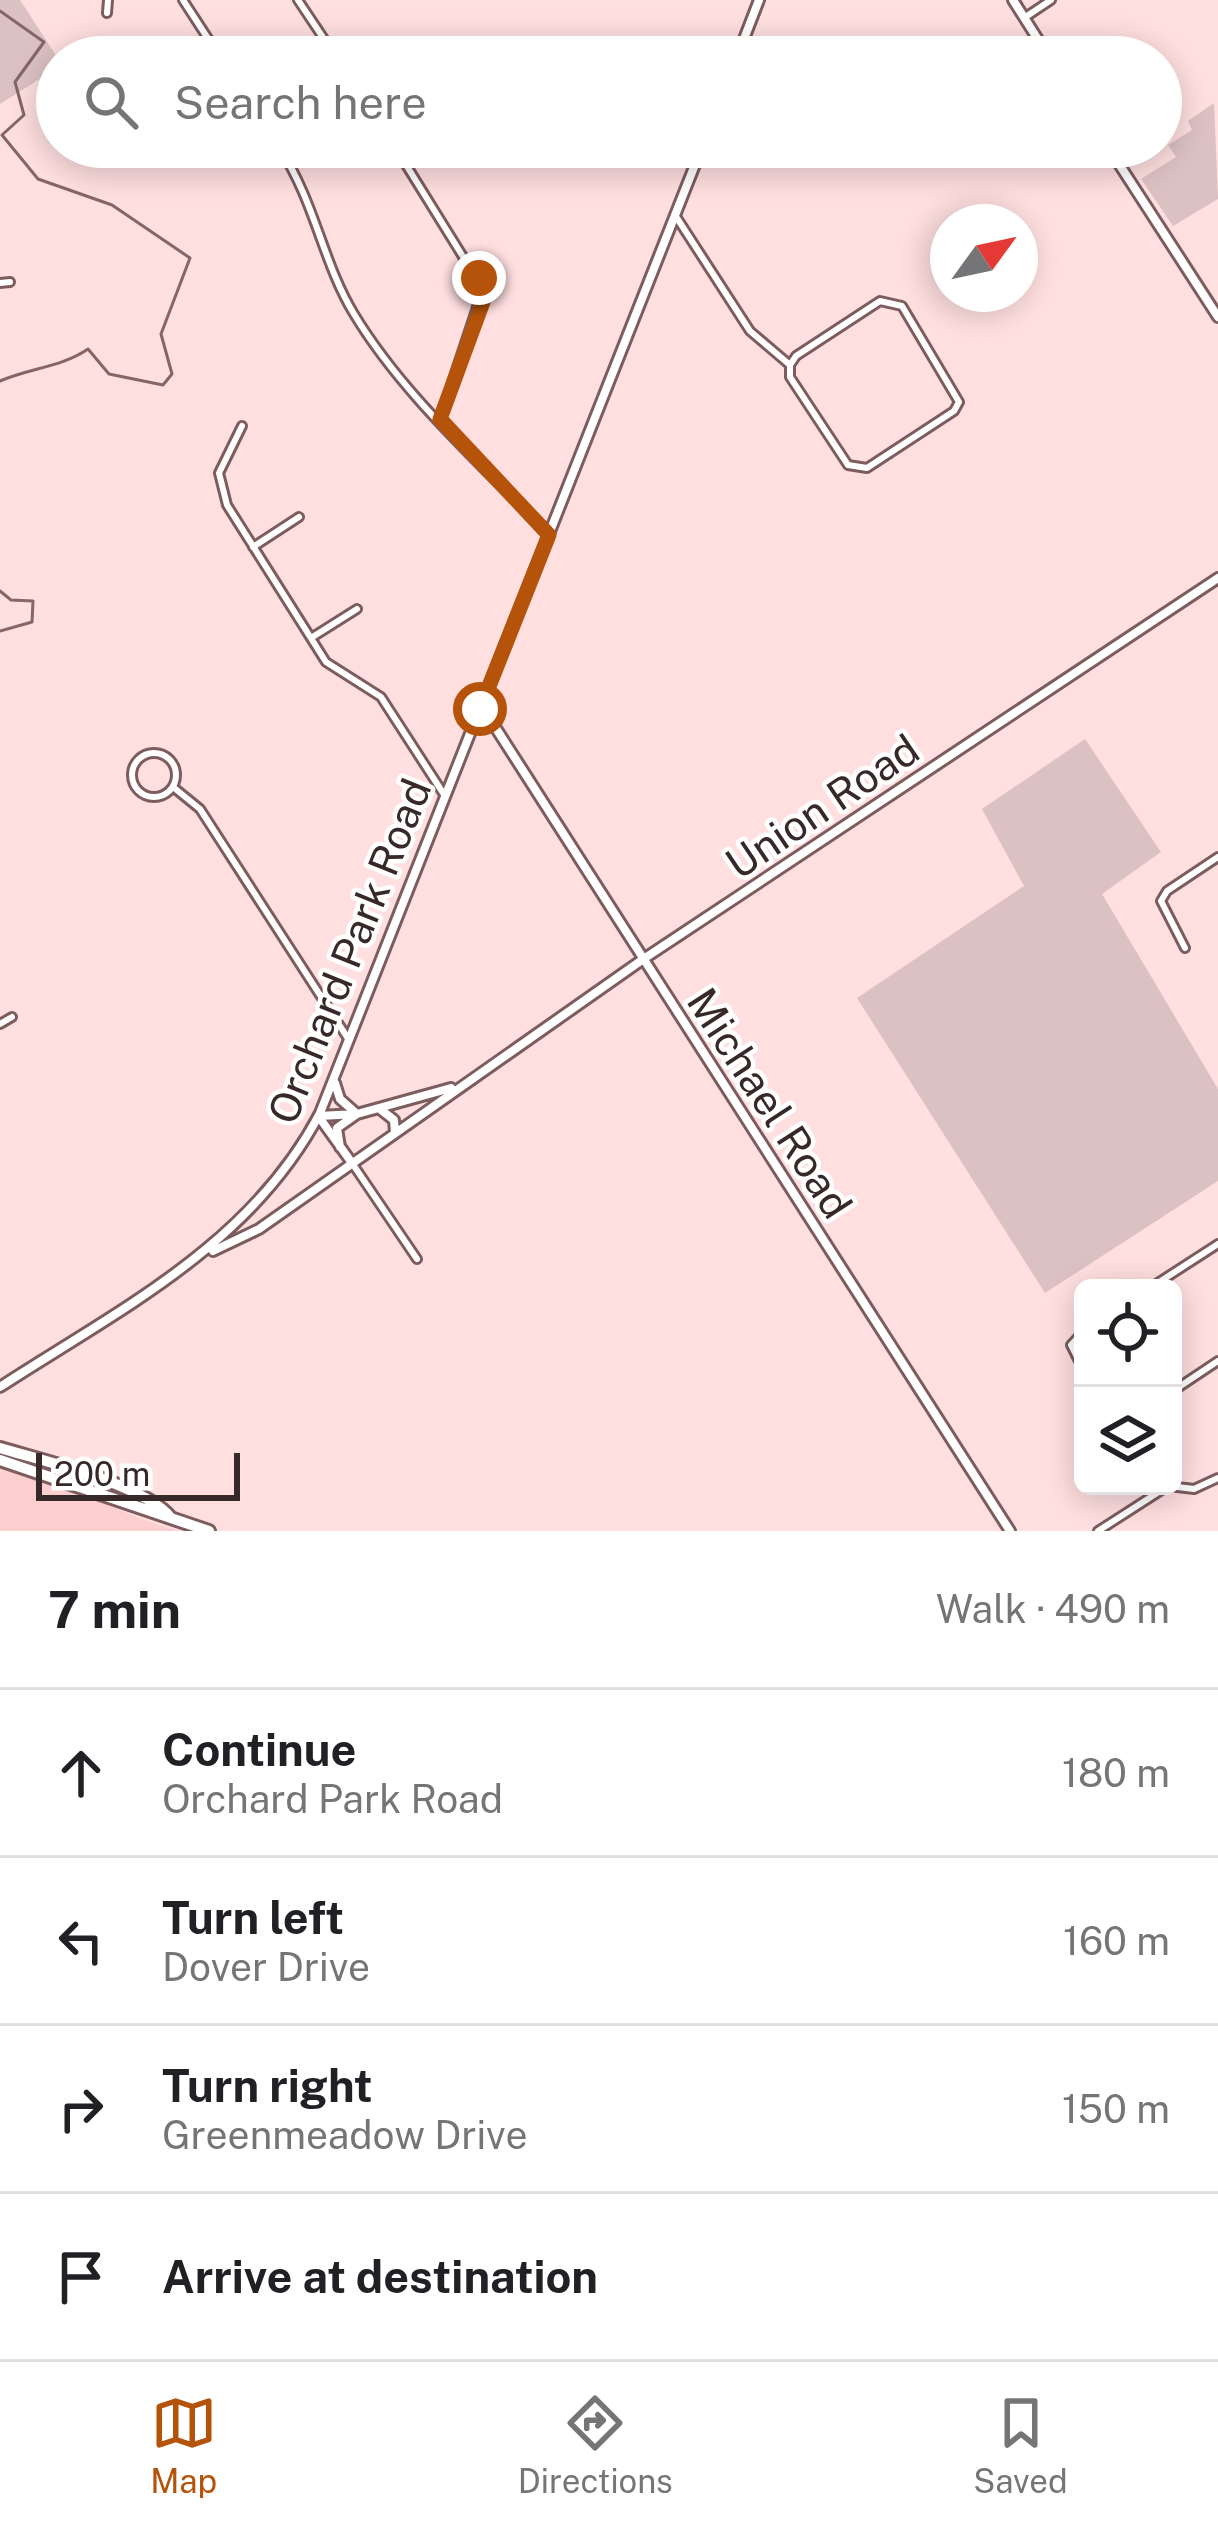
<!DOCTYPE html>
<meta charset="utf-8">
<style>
:root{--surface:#fff;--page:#f6f6f6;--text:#202124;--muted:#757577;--line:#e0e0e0;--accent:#b45309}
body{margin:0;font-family:"Public Sans",sans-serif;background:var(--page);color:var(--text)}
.controls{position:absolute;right:36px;bottom:36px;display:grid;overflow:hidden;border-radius:18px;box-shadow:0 6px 30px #0003}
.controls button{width:108px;height:108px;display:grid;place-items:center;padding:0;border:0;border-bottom:3px solid var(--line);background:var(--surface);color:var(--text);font:60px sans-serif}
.compass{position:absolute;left:930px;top:204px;width:108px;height:108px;border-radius:50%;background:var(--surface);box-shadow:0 6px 30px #0003;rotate:57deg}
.scale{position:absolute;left:36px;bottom:30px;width:204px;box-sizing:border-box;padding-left:12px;border:6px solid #372929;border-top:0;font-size:33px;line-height:42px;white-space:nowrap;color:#372929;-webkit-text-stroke:9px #fff;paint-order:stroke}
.stop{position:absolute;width:36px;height:36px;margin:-27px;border:9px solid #b45309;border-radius:50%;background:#fff}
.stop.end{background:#b45309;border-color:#fff;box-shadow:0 3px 12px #0008}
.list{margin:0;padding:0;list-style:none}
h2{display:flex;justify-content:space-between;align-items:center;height:156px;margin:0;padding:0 48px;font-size:51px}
h2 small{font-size:39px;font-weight:400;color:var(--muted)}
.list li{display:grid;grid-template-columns:78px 1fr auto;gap:36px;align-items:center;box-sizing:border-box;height:168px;padding:0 48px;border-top:3px solid var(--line)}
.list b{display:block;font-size:45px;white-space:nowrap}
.list p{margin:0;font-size:39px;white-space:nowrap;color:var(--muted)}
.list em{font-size:39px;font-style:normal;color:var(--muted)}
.icon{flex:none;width:66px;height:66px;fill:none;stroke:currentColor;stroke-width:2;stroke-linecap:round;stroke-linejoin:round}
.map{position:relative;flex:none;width:1218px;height:1531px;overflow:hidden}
.search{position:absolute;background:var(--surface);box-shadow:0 6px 30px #0003;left:36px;right:36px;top:36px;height:132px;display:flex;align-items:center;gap:30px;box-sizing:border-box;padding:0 42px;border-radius:66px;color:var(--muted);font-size:45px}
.sheet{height:828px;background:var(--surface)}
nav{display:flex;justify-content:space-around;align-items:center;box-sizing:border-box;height:168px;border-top:3px solid var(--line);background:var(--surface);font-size:33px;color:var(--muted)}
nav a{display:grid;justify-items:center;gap:6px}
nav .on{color:var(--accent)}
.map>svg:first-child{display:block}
</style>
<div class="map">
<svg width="1218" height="1531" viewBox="0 0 1218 1531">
<rect width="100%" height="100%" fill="#ffdfe0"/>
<path fill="#fecfd0" d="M0,1462L152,1523L179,1531H0Z"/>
<path fill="#dcc1c2" d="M0,0H20L57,57V68L0,104Z
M1214,103L1218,199L1173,226L1141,179L1176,157L1168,145L1192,130L1188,121Z
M1085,739L1161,852L1102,894L1218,1089V1181L1045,1293L857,998L1024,886L982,809Z"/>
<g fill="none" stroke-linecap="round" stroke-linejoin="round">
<path stroke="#836768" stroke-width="3" d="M0,11L44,42L15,82L24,115L2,135L38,179L112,205L190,258L161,334L172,374L163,385L109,374L88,349C62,367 30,368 0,381
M0,591L11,600L33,601L32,622L0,631"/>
<g stroke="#7d5c5e" stroke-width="12">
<path id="minor" d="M183,0L220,57
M298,0L336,57
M107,13L108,0
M1024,18L1051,0
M279,147C316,204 322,261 354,314C404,397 483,465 549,535
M395,147L483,289L440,419
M675,215L750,331L790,365V377L848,465L867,468L954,411L959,402L902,306L880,301L796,356L790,365
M0,283L10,282
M242,426L219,473L227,505L326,662L381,697L445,796
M253,547L299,517
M311,638L357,609
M132 775a22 22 0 1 1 44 0a22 22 0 1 1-44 0Z
M173,787L200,809L349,1040
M1185,948L1161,901L1167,891L1218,857
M0,1024L12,1017
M352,1163L417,1259
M1150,1288L1218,1244
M1083,1332L1071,1345L1083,1369
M1173,1391L1218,1361
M1169,1486L1194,1489L1218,1478
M1098,1531L1168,1486"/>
</g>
<g stroke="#7d5c5e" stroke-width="14">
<path id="tertiary" d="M1013,0L1049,57
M1108,147L1218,317
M481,705L1010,1531"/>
</g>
<g stroke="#7d5c5e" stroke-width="14">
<path id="secondary" d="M737,57L759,0
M335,1083L340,1099L357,1114L337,1128L340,1147
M380,1109L394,1120L395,1133
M319,1116L357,1114L451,1088
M319,1117L352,1163
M213,1251L259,1229L642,960L1218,578
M0,1387C120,1309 251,1245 320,1113L702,147"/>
</g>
<g stroke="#7d5c5e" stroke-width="16">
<path id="trunk" d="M0,1448C43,1461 144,1484 171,1518
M0,1460L209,1531"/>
</g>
<use href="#minor" stroke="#fff" stroke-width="6"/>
<use href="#tertiary" stroke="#fff" stroke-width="8"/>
<use href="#secondary" stroke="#fff" stroke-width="8"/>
<use href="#trunk" stroke="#fff" stroke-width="10"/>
</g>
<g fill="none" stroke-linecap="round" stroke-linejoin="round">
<path stroke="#b45309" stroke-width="15" d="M479,278L483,302L440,419L549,535L480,709"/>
</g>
<g text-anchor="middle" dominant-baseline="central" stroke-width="9" stroke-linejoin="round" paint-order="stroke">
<g font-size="42" fill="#372929" stroke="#fff">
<text transform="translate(822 806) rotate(-34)">Union Road</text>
<text transform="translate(349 951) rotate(-68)">Orchard Park Road</text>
<text transform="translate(770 1103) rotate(57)">Michael Road</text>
</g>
</g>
</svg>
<div class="controls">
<button><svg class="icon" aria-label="locate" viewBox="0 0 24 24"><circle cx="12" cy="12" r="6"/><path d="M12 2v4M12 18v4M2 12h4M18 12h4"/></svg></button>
<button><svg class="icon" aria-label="layers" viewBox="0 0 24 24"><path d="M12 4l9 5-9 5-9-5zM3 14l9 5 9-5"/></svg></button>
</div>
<svg class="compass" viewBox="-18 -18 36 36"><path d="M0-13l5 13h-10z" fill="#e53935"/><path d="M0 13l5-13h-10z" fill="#757577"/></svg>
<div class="scale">200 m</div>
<div class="stop" style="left:480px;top:709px"></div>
<div class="stop end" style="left:479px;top:278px"></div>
<div class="search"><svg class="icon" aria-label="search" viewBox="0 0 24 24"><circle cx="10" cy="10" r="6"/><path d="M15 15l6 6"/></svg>Search here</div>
</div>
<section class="sheet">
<h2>7 min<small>Walk · 490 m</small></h2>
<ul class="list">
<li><svg class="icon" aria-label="ahead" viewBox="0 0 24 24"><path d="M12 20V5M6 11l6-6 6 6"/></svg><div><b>Continue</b><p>Orchard Park Road</p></div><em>180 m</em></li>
<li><svg class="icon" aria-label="left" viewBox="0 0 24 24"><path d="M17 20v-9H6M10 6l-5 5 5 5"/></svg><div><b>Turn left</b><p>Dover Drive</p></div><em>160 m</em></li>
<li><svg class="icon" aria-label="right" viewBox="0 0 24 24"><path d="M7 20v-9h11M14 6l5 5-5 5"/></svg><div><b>Turn right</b><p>Greenmeadow Drive</p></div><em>150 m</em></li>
<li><svg class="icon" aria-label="arrive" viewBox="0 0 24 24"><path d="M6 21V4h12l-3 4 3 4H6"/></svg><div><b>Arrive at destination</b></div></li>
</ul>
</section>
<nav>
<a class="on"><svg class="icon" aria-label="map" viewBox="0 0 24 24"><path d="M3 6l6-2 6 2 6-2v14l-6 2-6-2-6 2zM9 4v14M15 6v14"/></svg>Map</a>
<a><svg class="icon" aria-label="directions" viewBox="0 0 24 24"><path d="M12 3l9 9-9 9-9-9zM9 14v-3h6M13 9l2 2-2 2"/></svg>Directions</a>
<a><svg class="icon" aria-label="saved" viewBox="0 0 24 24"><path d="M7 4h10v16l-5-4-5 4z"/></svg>Saved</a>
</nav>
